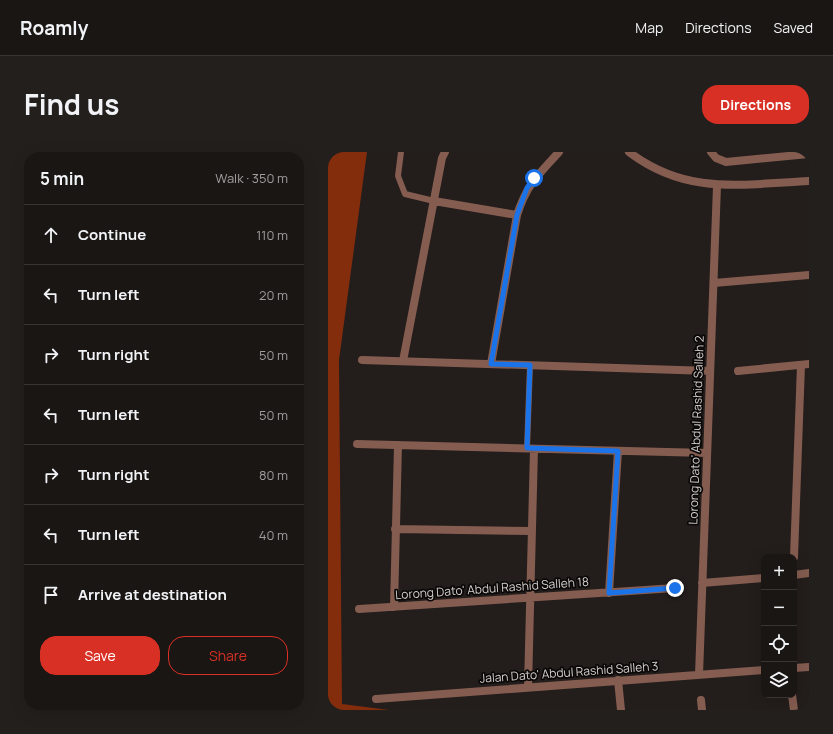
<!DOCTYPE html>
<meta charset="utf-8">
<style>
:root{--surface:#1a1614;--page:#231f1d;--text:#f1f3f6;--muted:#9f9fa0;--line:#383534;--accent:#d93025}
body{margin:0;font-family:Manrope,sans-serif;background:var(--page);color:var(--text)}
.controls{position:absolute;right:12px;bottom:12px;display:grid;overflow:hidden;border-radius:8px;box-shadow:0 4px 16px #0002}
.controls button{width:36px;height:36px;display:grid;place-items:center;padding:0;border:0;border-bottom:1px solid var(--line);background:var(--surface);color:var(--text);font:20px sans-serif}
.stop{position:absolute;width:12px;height:12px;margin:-9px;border:3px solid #1a73e8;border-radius:50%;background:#fff}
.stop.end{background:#1a73e8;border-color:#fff;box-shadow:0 1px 4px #0008}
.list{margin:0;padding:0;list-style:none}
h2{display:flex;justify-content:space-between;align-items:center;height:52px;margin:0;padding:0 16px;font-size:17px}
h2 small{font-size:13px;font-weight:400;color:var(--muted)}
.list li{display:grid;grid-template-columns:26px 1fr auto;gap:12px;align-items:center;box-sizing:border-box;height:60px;padding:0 16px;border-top:1px solid var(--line)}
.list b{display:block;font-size:15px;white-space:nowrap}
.list em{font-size:13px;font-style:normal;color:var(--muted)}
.actions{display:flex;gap:8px;padding:12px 16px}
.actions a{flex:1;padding:9px 0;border:1px solid var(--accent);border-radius:16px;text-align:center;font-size:14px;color:var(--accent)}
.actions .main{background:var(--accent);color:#fff}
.icon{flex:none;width:22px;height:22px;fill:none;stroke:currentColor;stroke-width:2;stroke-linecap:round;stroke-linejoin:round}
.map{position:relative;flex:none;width:481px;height:558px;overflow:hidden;border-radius:16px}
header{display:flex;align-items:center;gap:24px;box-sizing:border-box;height:56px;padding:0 20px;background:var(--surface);border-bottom:1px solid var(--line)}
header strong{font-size:19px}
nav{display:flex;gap:22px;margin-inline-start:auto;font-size:14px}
.intro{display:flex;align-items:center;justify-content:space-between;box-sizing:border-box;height:96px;padding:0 24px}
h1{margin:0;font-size:28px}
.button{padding:10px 18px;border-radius:16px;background:var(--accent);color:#fff;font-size:14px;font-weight:700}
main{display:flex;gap:24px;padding:0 24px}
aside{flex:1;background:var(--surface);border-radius:16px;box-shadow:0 4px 16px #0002}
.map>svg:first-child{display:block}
</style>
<header>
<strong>Roamly</strong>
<nav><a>Map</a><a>Directions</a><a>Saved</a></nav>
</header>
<div class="intro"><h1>Find us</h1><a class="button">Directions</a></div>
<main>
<aside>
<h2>5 min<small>Walk · 350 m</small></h2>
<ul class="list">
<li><svg class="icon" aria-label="ahead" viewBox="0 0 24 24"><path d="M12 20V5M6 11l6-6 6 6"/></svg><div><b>Continue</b></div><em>110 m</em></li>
<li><svg class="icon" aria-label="left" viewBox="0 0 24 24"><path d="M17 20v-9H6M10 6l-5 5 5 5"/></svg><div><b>Turn left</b></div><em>20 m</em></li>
<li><svg class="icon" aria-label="right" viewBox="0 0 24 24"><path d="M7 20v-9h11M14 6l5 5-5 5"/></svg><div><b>Turn right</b></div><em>50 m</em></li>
<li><svg class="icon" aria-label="left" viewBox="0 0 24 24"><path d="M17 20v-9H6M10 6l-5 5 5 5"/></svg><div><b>Turn left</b></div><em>50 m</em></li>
<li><svg class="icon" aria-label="right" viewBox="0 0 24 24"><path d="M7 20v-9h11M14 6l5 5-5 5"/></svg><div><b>Turn right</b></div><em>80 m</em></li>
<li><svg class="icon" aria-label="left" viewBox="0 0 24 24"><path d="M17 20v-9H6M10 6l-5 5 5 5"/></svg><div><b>Turn left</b></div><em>40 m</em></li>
<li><svg class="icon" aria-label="arrive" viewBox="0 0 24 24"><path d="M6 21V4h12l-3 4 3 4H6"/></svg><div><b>Arrive at destination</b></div></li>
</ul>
<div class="actions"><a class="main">Save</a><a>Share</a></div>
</aside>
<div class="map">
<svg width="481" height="558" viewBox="0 0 481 558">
<rect width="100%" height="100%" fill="#231d1b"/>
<path fill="#832d0d" d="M0,0H39L11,208L14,552L61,558H0Z"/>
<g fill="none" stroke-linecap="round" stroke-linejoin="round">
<path stroke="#845c50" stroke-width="6" d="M73,0L70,24L77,42L106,49
M199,297L202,213"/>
<path stroke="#845c50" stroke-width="8" d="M301,0C359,44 414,32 481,29
M383,0L388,6L398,10L481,2
M106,49L189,63
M386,131L481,123
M34,208L382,219
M75,209L114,6L117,0
M163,212L189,63C199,32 210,23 231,0
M410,219L481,212
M29,292L379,301
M67,377L204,379
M466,405L473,213
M466,423L481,421
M374,431L436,426
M281,441L290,299
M66,455L70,293
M31,457L347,436
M466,516L481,515
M371,523L389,34
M290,528L293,558
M200,535L206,297
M464,543L466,558
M48,547L436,518
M373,548L374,558"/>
</g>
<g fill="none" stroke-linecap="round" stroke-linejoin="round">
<path stroke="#1a73e8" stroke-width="5" d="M206,26L199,36L189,63L163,212L202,213L199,296L290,299L281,441L347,436"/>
</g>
<g text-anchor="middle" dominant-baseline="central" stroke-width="3.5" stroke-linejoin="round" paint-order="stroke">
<g font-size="12" fill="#d6d1d0" stroke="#0a0807">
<text transform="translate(368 278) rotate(-88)">Lorong Dato' Abdul Rashid Salleh 2</text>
<text transform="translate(164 436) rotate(-4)">Lorong Dato' Abdul Rashid Salleh 18</text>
<text transform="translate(241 520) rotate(-4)">Jalan Dato' Abdul Rashid Salleh 3</text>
</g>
</g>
</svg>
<div class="controls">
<button>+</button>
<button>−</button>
<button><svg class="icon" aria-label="locate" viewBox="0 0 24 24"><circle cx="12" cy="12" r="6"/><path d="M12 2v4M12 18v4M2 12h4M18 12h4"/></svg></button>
<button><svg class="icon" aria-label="layers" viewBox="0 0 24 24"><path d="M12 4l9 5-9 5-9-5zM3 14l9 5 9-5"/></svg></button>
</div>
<div class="stop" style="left:206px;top:26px"></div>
<div class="stop end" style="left:347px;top:436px"></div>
</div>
</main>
